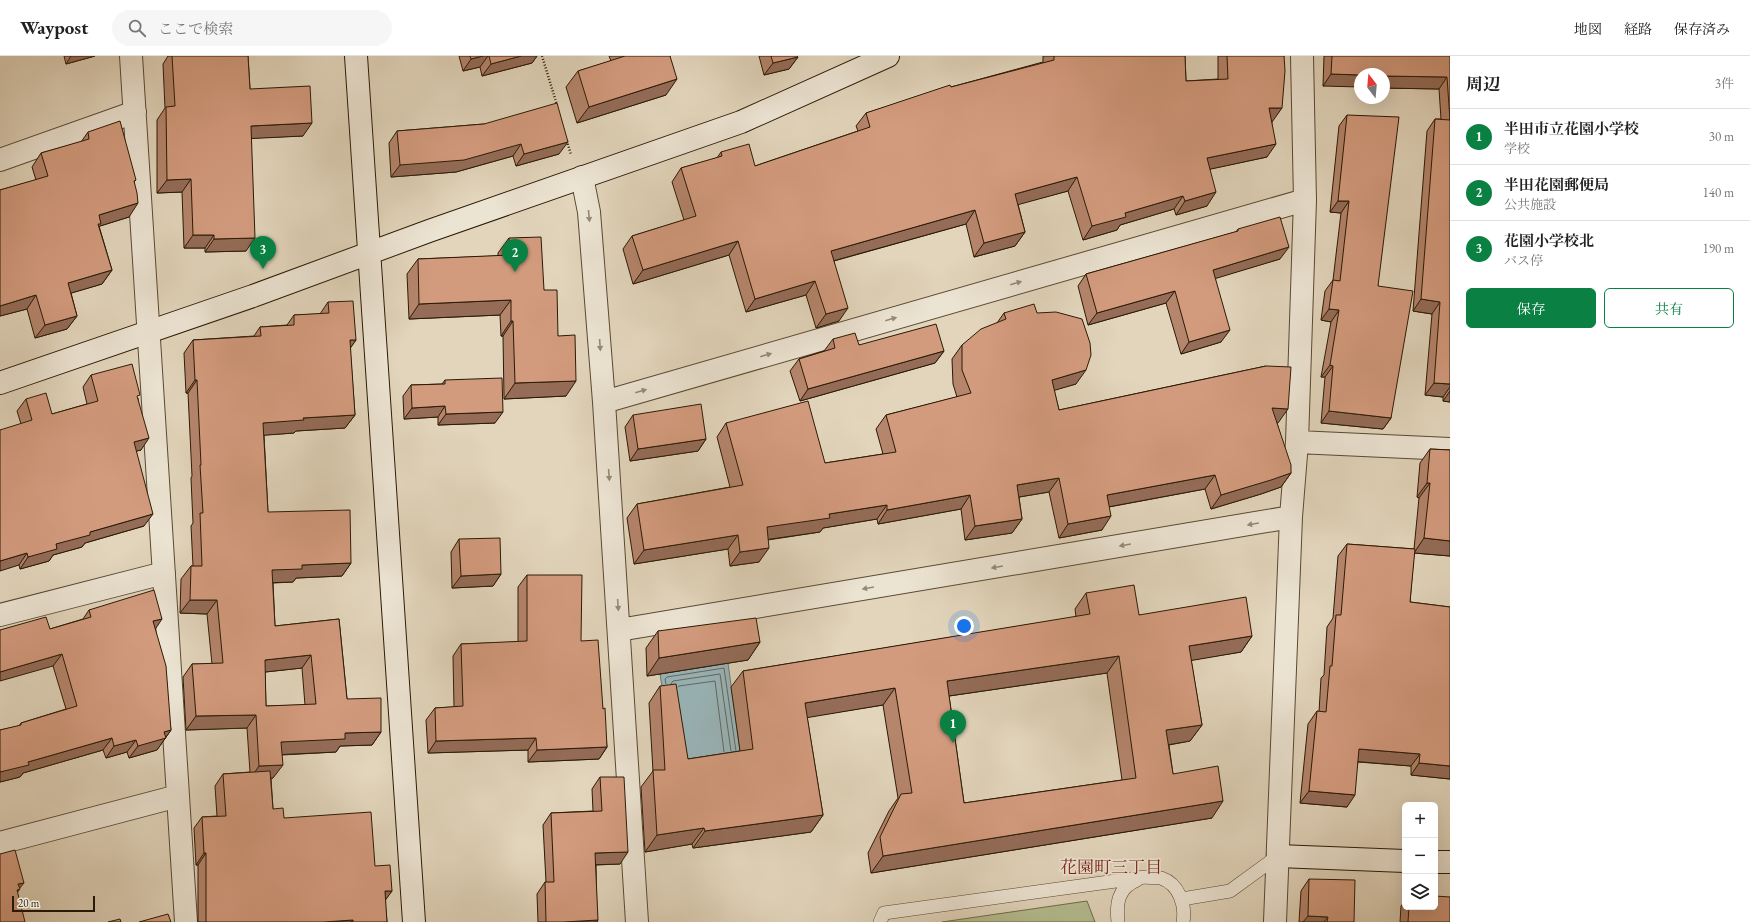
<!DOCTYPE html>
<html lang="ja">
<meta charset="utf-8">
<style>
:root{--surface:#fff;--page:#f6f6f6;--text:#222;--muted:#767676;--line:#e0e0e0;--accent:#0b8043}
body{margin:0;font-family:"EB Garamond","Noto Serif JP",serif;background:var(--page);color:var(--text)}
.controls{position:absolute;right:12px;bottom:12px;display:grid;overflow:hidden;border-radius:6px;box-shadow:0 4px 16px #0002}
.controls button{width:36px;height:36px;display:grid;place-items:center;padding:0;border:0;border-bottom:1px solid var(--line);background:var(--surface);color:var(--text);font:20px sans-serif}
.compass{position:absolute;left:1354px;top:12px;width:36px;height:36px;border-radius:50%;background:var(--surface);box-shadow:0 4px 16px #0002;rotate:344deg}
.scale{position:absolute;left:12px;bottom:10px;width:83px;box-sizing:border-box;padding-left:4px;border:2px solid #2b1a05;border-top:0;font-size:11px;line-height:14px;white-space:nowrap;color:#2b1a05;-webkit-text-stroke:3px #ece4d3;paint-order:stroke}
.you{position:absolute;left:964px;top:570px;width:14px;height:14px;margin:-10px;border:3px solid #fff;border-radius:50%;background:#1a73e8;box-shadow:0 0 0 6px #1a73e833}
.badge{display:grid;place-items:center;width:26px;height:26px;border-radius:50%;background:var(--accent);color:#fff;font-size:13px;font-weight:700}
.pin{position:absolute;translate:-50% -33px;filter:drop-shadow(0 1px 2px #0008)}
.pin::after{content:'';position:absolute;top:21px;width:14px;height:12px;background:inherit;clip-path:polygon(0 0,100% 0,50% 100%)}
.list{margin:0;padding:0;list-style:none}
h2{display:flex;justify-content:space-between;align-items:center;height:52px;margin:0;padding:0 16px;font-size:17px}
h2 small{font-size:13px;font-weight:400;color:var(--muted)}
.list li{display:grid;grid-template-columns:26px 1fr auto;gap:12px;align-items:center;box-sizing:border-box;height:56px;padding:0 16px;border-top:1px solid var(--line)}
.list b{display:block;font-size:15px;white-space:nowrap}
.list p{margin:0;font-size:13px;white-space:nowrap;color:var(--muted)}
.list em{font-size:13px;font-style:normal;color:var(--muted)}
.actions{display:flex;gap:8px;padding:12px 16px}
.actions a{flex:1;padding:9px 0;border:1px solid var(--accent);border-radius:6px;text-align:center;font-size:14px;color:var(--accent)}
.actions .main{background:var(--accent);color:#fff}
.icon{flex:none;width:22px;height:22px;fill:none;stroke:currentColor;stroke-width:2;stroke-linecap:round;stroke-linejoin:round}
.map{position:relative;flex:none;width:1450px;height:866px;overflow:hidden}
header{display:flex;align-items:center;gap:24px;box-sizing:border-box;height:56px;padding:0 20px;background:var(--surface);border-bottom:1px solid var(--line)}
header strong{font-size:19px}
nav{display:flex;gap:22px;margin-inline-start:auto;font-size:14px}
.search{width:280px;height:36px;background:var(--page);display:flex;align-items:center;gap:10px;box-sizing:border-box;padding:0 14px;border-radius:22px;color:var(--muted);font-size:15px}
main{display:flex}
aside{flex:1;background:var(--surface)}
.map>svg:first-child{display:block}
</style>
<header>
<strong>Waypost</strong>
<div class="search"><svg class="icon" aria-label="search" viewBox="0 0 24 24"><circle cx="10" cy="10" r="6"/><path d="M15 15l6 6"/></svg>ここで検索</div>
<nav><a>地図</a><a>経路</a><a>保存済み</a></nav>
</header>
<main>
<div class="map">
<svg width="1450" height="866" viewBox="0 0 1450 866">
<rect width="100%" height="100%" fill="#e2d5bc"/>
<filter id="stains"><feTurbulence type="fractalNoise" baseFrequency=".005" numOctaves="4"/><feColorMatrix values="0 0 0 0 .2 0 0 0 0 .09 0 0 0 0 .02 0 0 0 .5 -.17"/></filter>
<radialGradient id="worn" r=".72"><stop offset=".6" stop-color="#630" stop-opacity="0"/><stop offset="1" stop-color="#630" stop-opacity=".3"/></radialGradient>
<path fill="#b4bd90" stroke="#706c4a" d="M1087,845L1095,866H942Z"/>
<path fill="#99b6bb" stroke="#6d7872" d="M728,607L742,710L676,720L660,618Z"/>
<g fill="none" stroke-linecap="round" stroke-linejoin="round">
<path stroke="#626860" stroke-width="1" d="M666,628L665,623L667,621L724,612L736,695
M671,628L673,625L720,618L731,695
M678,631L679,630L715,625L724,696"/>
<g stroke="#594933" stroke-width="14">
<path id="lane" d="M1182,843L1230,835L1278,800
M880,866L884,857L1145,821C1149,822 1156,821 1161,822C1179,828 1186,849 1183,866
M1118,866C1116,847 1118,832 1137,824"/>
</g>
<g stroke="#594933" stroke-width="24">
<path id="street" d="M131,0L186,866
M0,104L135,56
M582,121L589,156L604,346L637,866
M604,346L1305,144
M1297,386L1450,393
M0,559L164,517
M619,574L1291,461
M0,787L178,740
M1275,866L1291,461L1297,386L1305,144L1302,0"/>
</g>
<g stroke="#2b1a05" stroke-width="24">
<path id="secondary" d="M356,0L414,866
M0,327L253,240L429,175L741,66L888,0
M1278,800L1405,805
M1435,806H1450"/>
</g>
<path stroke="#2b1a05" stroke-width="2.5" stroke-dasharray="1 2" stroke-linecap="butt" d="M542,0L557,49
M567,85L571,99"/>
<use href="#lane" stroke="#ece4d3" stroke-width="13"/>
<use href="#street" stroke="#ece4d3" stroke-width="22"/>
<use href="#secondary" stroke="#ece4d3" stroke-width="22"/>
</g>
<path fill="#b5856c" stroke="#2b1a05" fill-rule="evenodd" d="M64,0H95L66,8Z
M168,0H248L250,33L303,80L251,82L246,195L205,196V192H184L182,136L157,137V64L165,52L163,8Z
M459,0H537L532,7L482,20L480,11L463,15Z
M609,0H670L666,39L577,67L566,31L578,15L611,5Z
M759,0H797L798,1L789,13L764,19Z
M1043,0H1185L1186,25L1218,23V0H1284L1272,66L1267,101L1210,113L1207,150L1176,159L1174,153L1120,169L1117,174L1083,184L1068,135L1018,148L1025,176L1015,190L974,201L966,168L834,205L839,265L816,272L806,239L746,256L729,199L633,228L623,193L632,180L684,164L672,126L681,112L717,102L721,96L755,110L858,75L856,70L866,57L951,31L1043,6Z
M1324,0H1450V346L1443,345V341L1425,339L1432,258L1413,255L1427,75L1435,63H1441L1439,33L1384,32V18L1323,30Z
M1347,59L1378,230L1391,362L1383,373L1321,367L1325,321H1321L1331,266L1321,264L1325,235L1333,224L1341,157L1330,156L1339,70Z
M484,68L559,98L516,110L513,100L456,116L391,121L389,87L397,75Z
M88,76L136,124L134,126L129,161L100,170H99L112,214L102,228L71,237L77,260L67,273L35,282L27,253L0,260V134L36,124L32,111L41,97L81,86Z
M1238,173L1280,203L1215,222L1221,286L1181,298L1166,247L1088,269L1078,230L1086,218L1236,176Z
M509,182L544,234L558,280L566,340L504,343L503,280H501L500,259L409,263L407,218L418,203L498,200V197Z
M328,246L356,284L350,292L355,359L345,372L296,375L294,377L264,379L268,456L351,507L342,520L296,522L293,526L273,527L275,570L339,563L347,643L381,676L372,689L340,690L336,696L282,699L273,722H271L273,753L284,762L375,810L392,835L385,844L387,866H198V809H196L194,772L202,761L217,760L215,730L223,718L250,716L247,672L186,674L183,621L192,608H212L207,558L180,557L181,523L191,510H193L191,470L193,467L191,422L192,420L188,337H186L184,297L193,284L254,280L260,271L287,269L294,259L320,258ZM302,612L305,649L266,650L265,616Z
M1004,257H1037L1076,328L1054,334L1059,354L1266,310L1278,367H1277L1291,417L1281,431L1261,438L1211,453L1205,433L1109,451L1102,474L1059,482L1049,436L1019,441L1022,463L1012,477L965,484L961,453L878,468L877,463L823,472L820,476L768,484L759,506L730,510L728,493L634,508L627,462L637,448L730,431L717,381L726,367L825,407L883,398L876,373L886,359L957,341L953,328L952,303L962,289L997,267Z
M833,283L859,289L944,295L935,307L800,345L790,315L799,303L824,295Z
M91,319L138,342L141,394L136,395L144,470L85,487L82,491L53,499L49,505L20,513L19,509L21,368L17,355L26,343L52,358L87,348L83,331Z
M445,324L495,367L438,369V361L404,363L403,340L411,329L442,328Z
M633,359L706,383L698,395L630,405L625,371Z
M1430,393L1450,394V500L1414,497L1410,546L1450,551V723L1411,719V710L1358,706L1347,751L1300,747L1308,668L1317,655L1319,656L1321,622L1324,619L1327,571L1333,562L1338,500L1347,488L1414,493L1419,442L1417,441L1420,407Z
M459,483L501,518L493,530L452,532L451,496Z
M527,519L581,585L603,653L607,691L599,703L528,706V694L428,697L426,664L435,652L454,651L453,600L461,588L518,586V531Z
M1086,537L1139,559L1252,580L1241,596L1191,604L1202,669L1190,685L1169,689L1173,718L1212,762L871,817L868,797L889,755L898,742L883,649L807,661L823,759L811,776L693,792L692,788L645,796L641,731L653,715L649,647L660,630L688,703L740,695L731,631L743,615L1076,561L1075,553ZM1107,617L1122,724L964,747L949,640Z
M89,554L155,573L171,674L157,694L129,702L127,696L106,702L103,694L23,717L20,721L0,726V674L19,670L21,667L66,653L53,610L50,573L83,563Z
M658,575L760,586L748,604L647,620L646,592Z
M600,721L620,808L596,809L597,866H538L537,838L545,826H546L543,769L551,757L593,755L592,733Z
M1309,823L1354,866H1299L1301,835Z
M1405,845V851H1435L1450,866H1400L1401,850Z"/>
<path fill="#946c58" stroke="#2b1a05" d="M71,0H95L66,8Z
M483,0H488L480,11L463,15L471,3Z
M521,0H537L532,7L482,20L491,8Z
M798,1L789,13L764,19L773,7Z
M1331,18L1360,19V31L1323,30Z
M1384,20L1447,21L1439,33L1384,32Z
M677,23L666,39L577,67L589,51Z
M1269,52H1282L1272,66H1260Z
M312,67L303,80L242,83L251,70Z
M568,86L559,98L516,110L524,98Z
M521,88L513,100L456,116L391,121L400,109Z
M1276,88L1267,101L1197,116L1207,102Z
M1077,121L1068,135L1006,152L1015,138Z
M191,123L182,136L157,137L167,124Z
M1216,136L1207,150L1176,159L1185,145Z
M1183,140L1174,153L1120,169L1117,174L1083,184L1092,170L1125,157Z
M1338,145H1349L1341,157L1330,156Z
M138,147L129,161L100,170L92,181L99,159Z
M975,154L966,168L822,208L831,195Z
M1025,176L1015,190L974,201L984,187Z
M193,179H214L205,192H184Z
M255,182L246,195L205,196L214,183Z
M738,185L729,199L633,228L643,214Z
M1289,191L1280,203L1204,226L1213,214Z
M112,214L102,228L58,241L68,227Z
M815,225L806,239L746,256L755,243Z
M1175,235L1166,247L1088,269L1097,257Z
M36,239L27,253L0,260V250Z
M1421,243L1440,246L1432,258L1413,255Z
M511,244L500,259L409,263L419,248Z
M848,252L839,265L816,272L826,258Z
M1329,253L1339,254L1331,266L1321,264Z
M77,260L67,273L35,282L45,269Z
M511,265H513L503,280H501Z
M1230,274L1221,286L1181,298L1189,286Z
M350,284H356L347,297Z
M944,295L935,307L800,345L808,333Z
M1330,309L1333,310L1325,321H1321Z
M1086,314L1076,328L1042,338L1052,324Z
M195,324H197L188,337H186Z
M576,325L566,340L504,343L515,327Z
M1434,327L1450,328V331L1443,341L1425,339Z
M1450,335V346L1443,345Z
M445,350L438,361L404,363L412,352Z
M1272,352L1288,353L1278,367L1262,366Z
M1329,355L1391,362L1383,373L1321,367Z
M503,356L495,367L438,369L446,358Z
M355,359L345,372L296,375L294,377L254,380L263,367L303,362Z
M149,382L141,394L126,398L134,386Z
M706,383L698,395L630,405L638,393Z
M1291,417L1281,431L1261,438L1211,453L1221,439Z
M1215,419L1205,433L1097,453L1107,439Z
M1059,422L1049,436L1007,443L1017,429Z
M1427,427H1430L1419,442L1417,441Z
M970,439L961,453L878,468L887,454Z
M887,449L877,463L823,472L820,476L757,485L767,471L829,458Z
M153,458L144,470L85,487L82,491L53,499L49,505L20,513L28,501L56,488L90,476Z
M1111,460L1102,474L1059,482L1068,468Z
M1022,463L1012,477L965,484L975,470Z
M738,479L728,493L634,508L644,494Z
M1424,482L1450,485V500L1414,497Z
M769,492L759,506L730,510L740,496Z
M27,497L19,509L0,515V505Z
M351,507L342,520L296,522L293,526L263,527L272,514L302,509Z
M501,518L493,530L452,532L461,520Z
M190,544H217L207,558L180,557Z
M162,563L154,575L153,565Z
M1252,580L1241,596L1177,607L1189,590Z
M760,586L748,604L647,620L659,602Z
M62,598L53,610L0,625V616Z
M311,599L302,612L256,617L265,604Z
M1119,600L1107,617L935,642L947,625Z
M895,632L883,649L793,664L805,647Z
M256,659L247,672L186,674L196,660Z
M1202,669L1190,685L1155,691L1166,674Z
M171,674L157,694L129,702L138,690L164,676Z
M381,676L372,689L340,690L336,696L272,699L281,686L345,677Z
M112,682L103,694L23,717L20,721L0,726V716L28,706Z
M536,682L528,694L428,697L436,685Z
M136,684L127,696L106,702L114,690Z
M607,691L599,703L528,706L537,694Z
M1359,693L1420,698L1411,710L1350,705Z
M1419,707L1450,710V723L1411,719Z
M283,709L273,722L250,723L259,710Z
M1309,735L1355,739L1347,751L1300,747Z
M1223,745L1212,762L871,817L883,800Z
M823,759L811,776L693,792L705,775Z
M704,772L692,788L645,796L657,779Z
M628,796L620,808L587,809L595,797Z
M204,797H206L198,809H196Z
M24,827L19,833H20L11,845L18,828Z
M385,835H392L384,846Z
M1308,860L1328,861L1324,866H1303Z
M353,864L351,866H324Z
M598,864L597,866H564Z"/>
<path fill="#d39b7e" stroke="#2b1a05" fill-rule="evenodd" d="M172,0H248L250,33L310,30L312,67L251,70L255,182L214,183V179H193L191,123L167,124L166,51L175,50Z
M470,0H483L471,3Z
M489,0H521L491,8Z
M625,0H670L677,23L589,51L578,15Z
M771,0H797L798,1L773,7Z
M1054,0H1185L1186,25L1228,23L1227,0H1284L1285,15L1282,52H1269L1276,88L1207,102L1216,136L1185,145L1183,140L1125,157L1126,161L1092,170L1077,121L1015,138L1025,176L984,187L975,154L831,195L848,252L826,258L815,225L755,243L738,185L643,214L632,180L696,160L681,112L722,100L721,96L749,88L755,110L870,71L866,57L950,29L951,31L1054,4Z
M1332,0H1450V328L1434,327L1440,246L1421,243L1435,63L1450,64L1447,21L1384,20V18H1360V19L1331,18Z
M557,47L568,86L524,98L521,88L464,104L400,109L397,75L484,68Z
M1347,59L1399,61L1378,230L1413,235L1391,362L1329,355L1333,310L1330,309L1339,254L1329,253L1333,224L1340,225L1349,145H1338Z
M120,65L136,124L134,125L137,137L138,147L99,159L101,168H98L112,214L68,227L77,260L45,269L36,239L0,250V134L48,120L41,97L89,83L88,76Z
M1280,161L1289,191L1213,214L1230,274L1189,286L1175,235L1097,257L1086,218L1238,175V173Z
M541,181L544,234H557L558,280L575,279L576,325L515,327L513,265H511V244L419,248L418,203L510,199L509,182Z
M353,245L356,284H350L355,359L303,362L304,364L263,367L268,456L350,454L351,507L302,509V513L272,514L275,570L339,563L347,643L381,642V676L345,677V683L281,686L283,709L259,710L256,659L196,660L192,608L223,607L217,544H190L191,510H202L200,457H203L200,409H201L197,324H195L193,284L261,280L260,271L294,269V259L329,257L328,246ZM311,599L316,648L266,650L265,604Z
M1034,248L1037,257L1056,256L1082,263L1090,287L1091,299L1086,314L1052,324L1059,354L1266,310L1291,311L1288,353L1272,352L1291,409V417L1271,424L1221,439L1215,419L1107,439L1111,460L1068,468L1059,422L1017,429L1022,463L975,470L970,439L887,454V449L829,458L830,462L767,471L769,492L740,496L738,479L644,494L637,448L743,429L726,367L808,345L825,407L896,396L886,359L971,337L962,314V289L981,273L1006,263L1004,257Z
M936,268L944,295L808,333L799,303L835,292L833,283L855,277L859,289Z
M132,308L140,339L137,340L149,382L134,386L153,458L90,476V479L56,488L57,493L28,501L27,497L0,505V374L32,364L26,343L46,337L52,358L98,345L91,319Z
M502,322L503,356L446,358L445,350L412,352L411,329L445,328V324Z
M701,348L706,383L638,393L633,359Z
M1430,393L1450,394V485L1424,482L1430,427H1427Z
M500,482L501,518L461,520L459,483Z
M1347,488L1415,493L1410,546L1450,551V710L1419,707L1420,698L1359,693L1355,739L1309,735L1317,655L1326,656L1330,610H1332L1336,559H1341Z
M527,519H582L581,585L598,584L603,653L605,652L607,691L537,694L536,682L436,685L435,652L463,650L461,588L527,585Z
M1134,529L1139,559L1246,541L1252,580L1189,590L1202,669L1166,674L1173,718L1218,710L1223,745L883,800L880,781L901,738L912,737L895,632L805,647L823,759L705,775L704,772L657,779L653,714H665L660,630L676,628L688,703L753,693L743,615L1090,558L1086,537ZM1119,600L1136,722L964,747L947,625Z
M154,534L162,563L153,565L166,610L171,674L164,676L166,682L138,690L136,684L114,690L112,682L28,706L29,709L0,716V674L21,669V667L77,650L62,598L0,616V574L46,561L50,573L91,561L89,554Z
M756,562L760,586L659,602L658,575Z
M270,715L273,753L283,752L284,762L371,756L375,810L390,809L392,835H385L387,866H353V864L324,866H206V797H204L202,761L226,760L223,718Z
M600,721H624L628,796L595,797L598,864L564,866H546L545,826H554L551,757L602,755Z
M15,794L24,827L18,828L20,833L17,834L25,866H0V798Z
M1309,823L1355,824L1354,866H1327L1328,861L1308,860Z
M1435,840L1450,841V866H1408L1409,851H1435Z
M168,858L171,866H139Z
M120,863L121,866H108Z"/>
<defs><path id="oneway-solid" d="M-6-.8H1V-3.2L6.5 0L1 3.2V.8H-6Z"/></defs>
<g fill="#958976">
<use href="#oneway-solid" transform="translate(589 160) rotate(85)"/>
<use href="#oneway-solid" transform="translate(1016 227) rotate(-16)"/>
<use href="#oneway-solid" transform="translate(891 263) rotate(-16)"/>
<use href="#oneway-solid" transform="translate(600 289) rotate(86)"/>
<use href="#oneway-solid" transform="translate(766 299) rotate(-16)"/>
<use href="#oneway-solid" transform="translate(641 335) rotate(-16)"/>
<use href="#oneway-solid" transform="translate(609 419) rotate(86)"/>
<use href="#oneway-solid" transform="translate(1253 468) rotate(170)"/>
<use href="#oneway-solid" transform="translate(1125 489) rotate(170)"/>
<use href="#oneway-solid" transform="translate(997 511) rotate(170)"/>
<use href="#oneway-solid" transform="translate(868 532) rotate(170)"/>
<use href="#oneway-solid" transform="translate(618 549) rotate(86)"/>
</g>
<g text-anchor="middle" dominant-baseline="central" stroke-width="3.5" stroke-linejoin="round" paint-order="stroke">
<g font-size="17" fill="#7a1f14" stroke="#ece4d3">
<text x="1111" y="811">花園町三丁目</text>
</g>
</g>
<rect width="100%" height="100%" filter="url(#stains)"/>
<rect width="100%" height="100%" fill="url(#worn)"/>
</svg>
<div class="controls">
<button>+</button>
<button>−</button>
<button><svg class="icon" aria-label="layers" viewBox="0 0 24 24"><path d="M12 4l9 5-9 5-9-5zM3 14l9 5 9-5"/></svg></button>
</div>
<svg class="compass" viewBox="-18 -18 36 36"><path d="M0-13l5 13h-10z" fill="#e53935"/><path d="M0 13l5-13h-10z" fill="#767676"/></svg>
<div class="scale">20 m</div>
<div class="you"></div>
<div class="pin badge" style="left:953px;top:687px">1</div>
<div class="pin badge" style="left:515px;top:216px">2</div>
<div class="pin badge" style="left:263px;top:213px">3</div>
</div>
<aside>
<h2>周辺<small>3件</small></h2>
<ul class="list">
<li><span class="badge">1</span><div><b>半田市立花園小学校</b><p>学校</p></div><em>30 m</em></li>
<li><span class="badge">2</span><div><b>半田花園郵便局</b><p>公共施設</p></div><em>140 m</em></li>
<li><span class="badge">3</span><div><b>花園小学校北</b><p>バス停</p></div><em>190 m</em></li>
</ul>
<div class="actions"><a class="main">保存</a><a>共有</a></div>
</aside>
</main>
